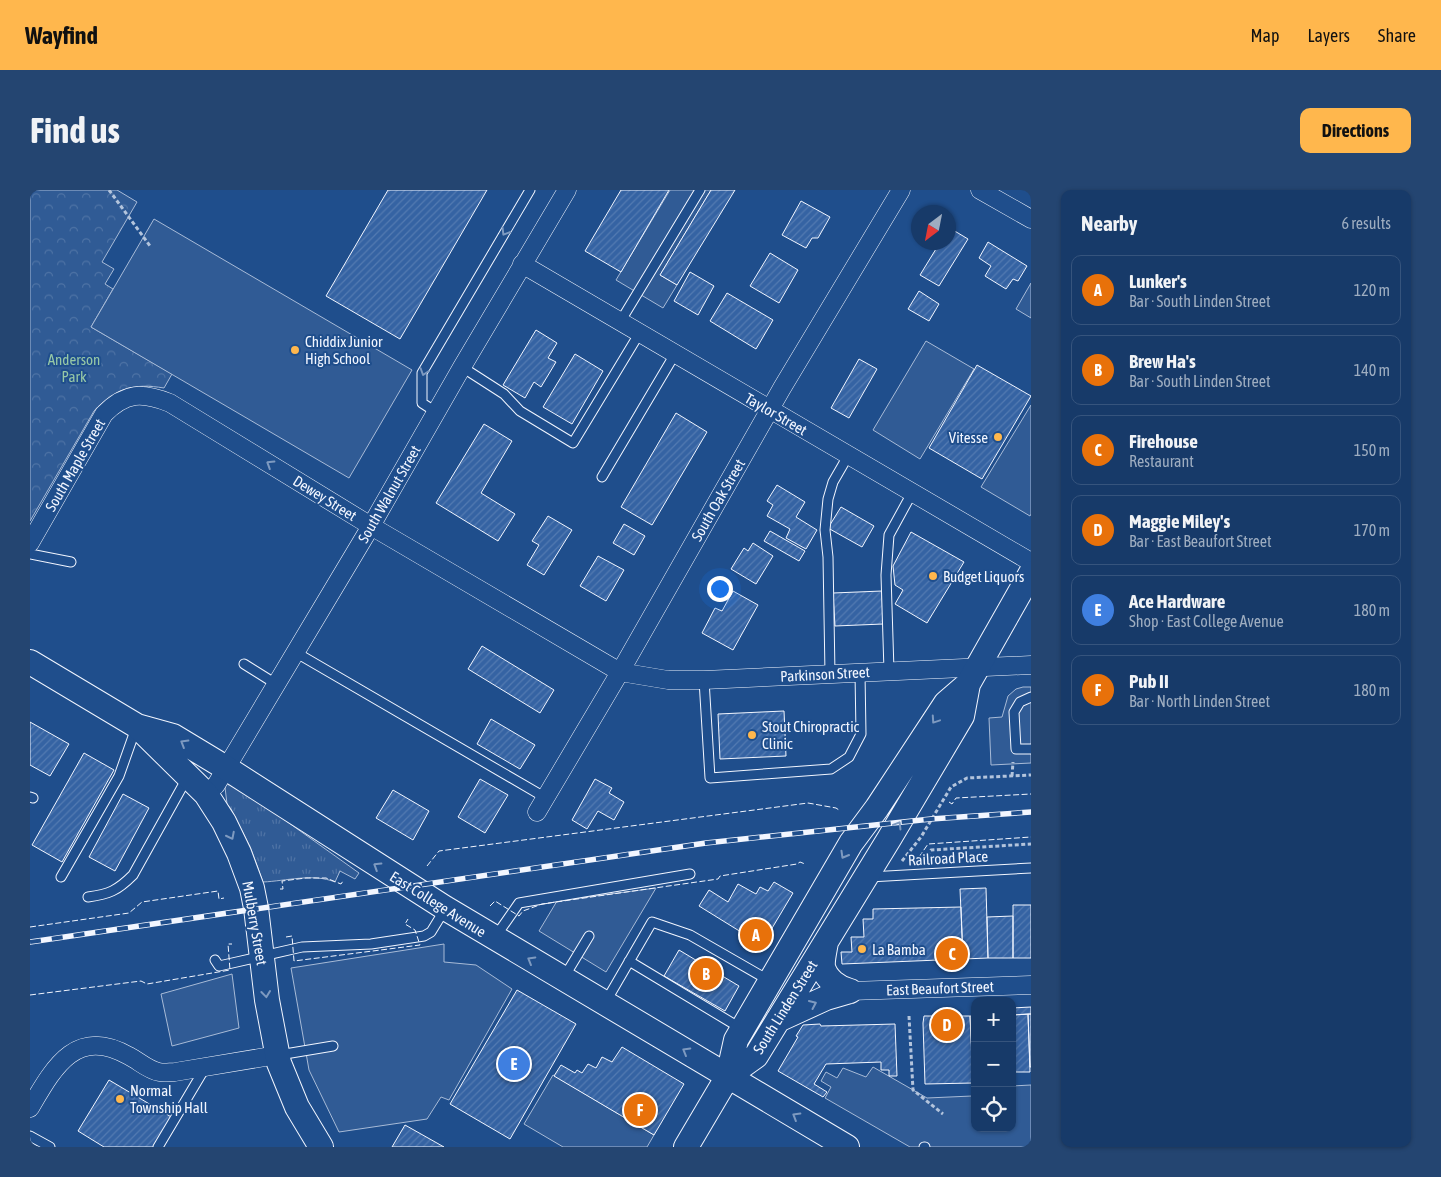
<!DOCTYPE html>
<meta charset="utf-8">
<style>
:root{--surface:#173a69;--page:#244571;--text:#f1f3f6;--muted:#9eadc0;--line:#36547d;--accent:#ffb74d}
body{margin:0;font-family:"Asap Condensed",sans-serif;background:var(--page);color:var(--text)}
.controls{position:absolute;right:15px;bottom:15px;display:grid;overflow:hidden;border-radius:10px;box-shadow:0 1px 4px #0004}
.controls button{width:45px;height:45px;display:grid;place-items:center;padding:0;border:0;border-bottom:1px solid var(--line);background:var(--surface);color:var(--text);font:25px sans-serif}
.compass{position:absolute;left:881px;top:15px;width:45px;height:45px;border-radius:50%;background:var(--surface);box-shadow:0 1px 4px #0004;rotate:212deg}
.you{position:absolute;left:689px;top:398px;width:18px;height:18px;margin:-12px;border:4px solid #fff;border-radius:50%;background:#1a73e8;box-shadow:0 0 0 8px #1a73e833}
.badge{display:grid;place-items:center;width:32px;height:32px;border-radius:50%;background:var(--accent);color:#fff;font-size:16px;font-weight:700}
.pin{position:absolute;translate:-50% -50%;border:2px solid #fff;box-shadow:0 1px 5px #0006}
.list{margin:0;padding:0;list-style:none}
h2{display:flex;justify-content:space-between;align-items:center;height:65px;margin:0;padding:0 20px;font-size:21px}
h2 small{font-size:16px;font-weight:400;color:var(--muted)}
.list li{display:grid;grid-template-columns:32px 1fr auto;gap:15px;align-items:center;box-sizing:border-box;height:70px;margin:0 10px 10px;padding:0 10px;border:1px solid var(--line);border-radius:10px}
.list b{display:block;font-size:19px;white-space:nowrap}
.list p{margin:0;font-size:16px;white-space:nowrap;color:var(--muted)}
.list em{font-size:16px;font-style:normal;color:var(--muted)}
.icon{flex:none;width:28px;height:28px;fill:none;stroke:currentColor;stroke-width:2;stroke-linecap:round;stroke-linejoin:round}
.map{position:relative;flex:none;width:1001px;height:957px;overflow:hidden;border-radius:10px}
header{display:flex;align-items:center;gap:30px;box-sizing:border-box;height:70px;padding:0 25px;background:var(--accent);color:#111}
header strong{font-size:24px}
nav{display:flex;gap:28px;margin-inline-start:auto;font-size:18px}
.intro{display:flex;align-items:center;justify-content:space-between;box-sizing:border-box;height:120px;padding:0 30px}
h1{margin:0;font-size:35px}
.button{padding:12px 22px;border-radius:10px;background:var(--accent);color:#111;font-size:18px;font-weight:700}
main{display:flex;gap:30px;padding:0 30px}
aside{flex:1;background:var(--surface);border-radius:10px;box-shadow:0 1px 4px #0004}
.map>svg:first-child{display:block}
</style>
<header>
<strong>Wayfind</strong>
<nav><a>Map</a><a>Layers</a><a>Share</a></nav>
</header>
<div class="intro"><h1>Find us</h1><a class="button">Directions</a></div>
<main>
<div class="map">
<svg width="1001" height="957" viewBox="0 0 1001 957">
<defs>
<pattern id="grass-tufts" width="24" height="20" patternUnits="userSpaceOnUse" patternTransform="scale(1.25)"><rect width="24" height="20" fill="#305b95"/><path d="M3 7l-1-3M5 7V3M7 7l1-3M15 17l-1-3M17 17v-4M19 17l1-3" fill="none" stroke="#4e73a5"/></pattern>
<pattern id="park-crowns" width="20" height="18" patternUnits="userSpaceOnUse" patternTransform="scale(1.25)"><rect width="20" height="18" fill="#305b95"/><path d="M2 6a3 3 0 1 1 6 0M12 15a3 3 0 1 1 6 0" fill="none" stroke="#4e73a5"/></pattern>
<pattern id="building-hatch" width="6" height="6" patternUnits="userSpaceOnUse" patternTransform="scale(1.25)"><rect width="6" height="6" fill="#3563a3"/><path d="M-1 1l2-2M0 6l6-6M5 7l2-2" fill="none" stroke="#537ab1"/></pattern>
</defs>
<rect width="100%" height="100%" fill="#1f4e8c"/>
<path fill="url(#grass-tufts)" stroke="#a8bbd7" d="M197,593L231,613L329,683L325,689L310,681L305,692C283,683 256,691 233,692L221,659L201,619L197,614L195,597Z"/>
<path fill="url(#park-crowns)" stroke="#a8bbd7" d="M0,0H87L107,12L72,72L84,79L75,94L83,99L61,137L142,184L134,198C104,193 85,198 64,221L0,331Z"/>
<path fill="#305b95" stroke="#a8bbd7" d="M640,0H681L630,85L647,95L633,118L586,90Z
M124,29L382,180L319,288L61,137Z
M1001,93V128L986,119Z
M896,151L944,179L890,269L843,240Z
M1001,215V324L1000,326L951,297Z
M993,497H1001V573L961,575L959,528L972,527L978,506L986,499Z
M626,698L576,782L509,741L527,711Z
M414,754V772L446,775L482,799L419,910L411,907L397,929L309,942L279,880L261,778Z
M202,784L209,838L142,856L131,804Z
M843,877L897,908L942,906V898H945V938H982V896L1001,895V957H880L795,908L801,897L791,891L796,882L807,888L813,878L836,887Z
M523,885L624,945L617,957H533L494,934Z"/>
<path fill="url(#building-hatch)" stroke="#f2f6ff" d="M358,0H457L370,149L296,106Z
M591,0H639L591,82L555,61Z
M681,0H705L647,95L630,85Z
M771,11L800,27L788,48H782L776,58L752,45Z
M918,37L938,49L909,96L890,85L906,59L895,52H918Z
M958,52L997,76L988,91L983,89L976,99L955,86L961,76L949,68Z
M740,63L768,80L749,113L720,96Z
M660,82L684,96L668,125L644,111Z
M889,101L909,114L899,131L878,119Z
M697,103L743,130L726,159L680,131Z
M506,140L527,153L518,168L526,172L511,197L504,192L495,208L473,195Z
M545,164L573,181L542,234L513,217Z
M829,169L847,179L819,228L801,218Z
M947,175L1001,206L952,289L899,258Z
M646,223L677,242L622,335L591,317Z
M454,234L482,251L451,303L485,324L468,351L406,313Z
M747,295L775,312L766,327L787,340L776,359L756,348L760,339L737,326L743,315L737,311Z
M811,317L844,336L832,357L798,338Z
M518,326L542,340L514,385L497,375L509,355L502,351Z
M594,334L615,346L604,365L583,353Z
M740,341L775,361L769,371L734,351Z
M881,342L934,372L897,433L865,414L873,400L865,395L863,376Z
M723,353L743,366L726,394L701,379L714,358L718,361Z
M568,366L594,380L576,411L550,396Z
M703,401L728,415L703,460L672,443L685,418L692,421Z
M852,401L853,434L805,436L803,403Z
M452,456L524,500L510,523L438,479Z
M754,521L756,566L690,569L688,524Z
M461,529L505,555L490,579L447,554Z
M0,532L39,554L20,586L0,575Z
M54,563L84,580L32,672L2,655Z
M450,589L478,605L455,643L428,627Z
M565,589L582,598L579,603L594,612L584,630L568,621L557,639L542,630Z
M363,600L399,621L383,650L346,628Z
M93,604L119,618L85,681L59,667Z
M744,692L763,703L732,755L669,716L679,700L698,712L708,694L726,704L730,697L738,701Z
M956,698L958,768L933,769L930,699Z
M983,715H1001V768H983Z
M931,717L933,769L812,774L811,762H822L821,747H834L833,729H843V719Z
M983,726V768H958L957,727Z
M649,760L709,796L695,821L634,786Z
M487,800L546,834L480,949L420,914Z
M1001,817V824L982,825V818Z
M998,824H1001V877H1000Z
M998,824L1000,882H982V825Z
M894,826H940L943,893L895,894L893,833Z
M940,826H945V883H943Z
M790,834L791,836L865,834L867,886H859V880H851V872L796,874L784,894L797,902L793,907L748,881L768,847L766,846L773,835Z
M592,857L654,894L624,945L524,886L531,875L545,883L547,880L552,883L558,874L566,878L572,867L582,872Z
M79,890L143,928L126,957H74L48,941Z
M375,935L414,957H362Z"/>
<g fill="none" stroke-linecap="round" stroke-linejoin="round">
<g stroke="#f2f6ff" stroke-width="11">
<path id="service" d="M590,132L670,0
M432,177L474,204L490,221L543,253L609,144
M406,222L392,213V183L500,0
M572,287L645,164
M0,364L41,372
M265,462L516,608
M214,474L246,494
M859,481L856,385L859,345L882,303
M800,484L798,367L795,340L798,309L803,292L818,266
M674,490L680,588L801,579L819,567L831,544L830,483
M1001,507L990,512L984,522L986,559H1001
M0,607L3,608
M31,687L89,586L106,538
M839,687L1001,678
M58,707C79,704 87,701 103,685L157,588
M466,746L489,713L660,684
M185,770L189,776L272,757L341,754L394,746L401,742L415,719
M599,771L712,839
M533,789L559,746
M575,813L622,732L660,745L740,791
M249,865L303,856
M0,946L20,957
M128,957L175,878
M894,957H895"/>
</g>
<g stroke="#f2f6ff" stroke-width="19">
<path id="minor" d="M950,0L1001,29
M492,74L1001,372
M0,353L74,224C96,202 112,202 140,213L341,336L590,482L638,490H674L1001,475
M176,604L186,595L341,336L432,177L537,0
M507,622L590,482L752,198L871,0
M820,801L1001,795
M0,918C24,877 46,836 99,866C109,871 118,880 129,882C134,883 140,882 145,882L247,865"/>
</g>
<g stroke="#f2f6ff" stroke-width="26">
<path id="secondary" d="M0,472L107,536L143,546L196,578L415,718L817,957
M110,539L176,604L194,632L209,663L222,698L226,718L237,810L249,873L267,917L291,957
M796,752C795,759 792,770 793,777C796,789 808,798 820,801
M748,830L796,808L820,801
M698,886L726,866L859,649L932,526L938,494L1001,383
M656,957L698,886L706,850L821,653L847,618L916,513L938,494"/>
</g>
<path stroke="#b3c4dc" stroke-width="3" stroke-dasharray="4 2.5" stroke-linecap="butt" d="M79,0L120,56
M982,586L983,572
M872,671L891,647L921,597L937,588L1001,585
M893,671L901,660L1001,654
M879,826L883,900L913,924"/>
<use href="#service" stroke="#1f4e8c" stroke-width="9"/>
<use href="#minor" stroke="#1f4e8c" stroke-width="18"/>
<use href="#secondary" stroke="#1f4e8c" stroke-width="24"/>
<g stroke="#f2f6ff" stroke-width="5.5">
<path id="rail" d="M0,752L676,653L901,629L1001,622"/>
</g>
<use href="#rail" stroke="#1f4e8c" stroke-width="4" stroke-dasharray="11" stroke-linecap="butt"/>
<path stroke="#f2f6ff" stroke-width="1" stroke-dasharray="6 2.5" stroke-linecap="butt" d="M919,612L922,614L926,608L1001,604
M883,667L887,670L898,654L1001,647
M397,676L409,661L778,613L806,618L809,620
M250,699H253L252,691L276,688H296L311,694L313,691
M460,716L465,711L489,726L493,721L512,714L688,689L690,686L767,674L770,672L775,674
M0,737L99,723L112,712L188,701L189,709L194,708
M256,747L262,746L264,771L390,755L385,740L375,734L378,729
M0,805L111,791L117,794L200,780L198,754H202"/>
</g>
<defs><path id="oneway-chevron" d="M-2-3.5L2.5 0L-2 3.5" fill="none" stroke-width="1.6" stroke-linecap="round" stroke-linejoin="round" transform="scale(1.25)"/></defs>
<g stroke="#7e9ac0">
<use href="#oneway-chevron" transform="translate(475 42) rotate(121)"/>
<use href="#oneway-chevron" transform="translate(394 182) rotate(108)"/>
<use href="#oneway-chevron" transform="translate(240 274) rotate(-148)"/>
<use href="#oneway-chevron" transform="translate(905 530) rotate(124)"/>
<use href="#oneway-chevron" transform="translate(154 553) rotate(-149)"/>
<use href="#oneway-chevron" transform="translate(868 635) rotate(-59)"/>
<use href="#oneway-chevron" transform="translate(201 646) rotate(63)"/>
<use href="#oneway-chevron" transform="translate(814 665) rotate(120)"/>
<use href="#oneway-chevron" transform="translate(347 676) rotate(-148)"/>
<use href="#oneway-chevron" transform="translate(501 770) rotate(-150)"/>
<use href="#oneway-chevron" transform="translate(236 804) rotate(83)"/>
<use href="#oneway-chevron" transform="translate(783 814) rotate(-24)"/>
<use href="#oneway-chevron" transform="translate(656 861) rotate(-150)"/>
<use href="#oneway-chevron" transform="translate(766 926) rotate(-149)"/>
</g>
<g fill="#ffb74d" stroke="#1f4e8c" stroke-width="2">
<circle cx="265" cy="160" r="5"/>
<circle cx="968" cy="247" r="5"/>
<circle cx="903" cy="386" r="5"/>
<circle cx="722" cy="545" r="5"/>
<circle cx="832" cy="759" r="5"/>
<circle cx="90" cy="909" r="5"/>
</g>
<g text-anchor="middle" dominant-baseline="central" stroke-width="4" stroke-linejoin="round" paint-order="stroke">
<g font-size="15" fill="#f2f6ff" stroke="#1f4e8c" text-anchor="start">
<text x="275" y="151">Chiddix Junior<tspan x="275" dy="17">High School</tspan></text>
<text x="958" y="247" text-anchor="end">Vitesse</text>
<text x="913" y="386">Budget Liquors</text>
<text x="732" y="536">Stout Chiropractic<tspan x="732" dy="17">Clinic</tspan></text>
<text x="842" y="759">La Bamba</text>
<text x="100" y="900">Normal<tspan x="100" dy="17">Township Hall</tspan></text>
</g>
<g font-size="15" fill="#97c8a6" stroke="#1f4e8c">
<text x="44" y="169">Anderson<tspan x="44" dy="17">Park</tspan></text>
</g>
<g font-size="15" fill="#f2f6ff" stroke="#1f4e8c">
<text transform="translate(746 224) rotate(30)">Taylor Street</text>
<text transform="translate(45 275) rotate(-60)">South Maple Street</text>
<text transform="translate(359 304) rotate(-60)">South Walnut Street</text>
<text transform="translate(295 308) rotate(32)">Dewey Street</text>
<text transform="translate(688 310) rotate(-60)">South Oak Street</text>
<text transform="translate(795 484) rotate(-3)">Parkinson Street</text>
<text transform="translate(918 668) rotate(-3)">Railroad Place</text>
<text transform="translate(408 714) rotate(32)">East College Avenue</text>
<text transform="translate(225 733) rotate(80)">Mulberry Street</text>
<text transform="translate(910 798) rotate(-2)">East Beaufort Street</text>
<text transform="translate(755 817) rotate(-58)">South Linden Street</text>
</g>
</g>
</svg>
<div class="controls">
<button>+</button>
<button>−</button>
<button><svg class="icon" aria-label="locate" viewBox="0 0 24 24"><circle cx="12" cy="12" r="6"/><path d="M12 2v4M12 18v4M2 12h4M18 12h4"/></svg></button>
</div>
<svg class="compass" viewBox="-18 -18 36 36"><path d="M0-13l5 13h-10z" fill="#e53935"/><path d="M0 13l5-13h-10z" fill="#9eadc0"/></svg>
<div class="you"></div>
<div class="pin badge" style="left:726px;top:745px;background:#e8710a">A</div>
<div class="pin badge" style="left:676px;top:784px;background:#e8710a">B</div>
<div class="pin badge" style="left:922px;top:764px;background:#e8710a">C</div>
<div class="pin badge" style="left:917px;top:835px;background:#e8710a">D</div>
<div class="pin badge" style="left:484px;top:874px;background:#3f7fe0">E</div>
<div class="pin badge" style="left:610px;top:920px;background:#e8710a">F</div>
</div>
<aside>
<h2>Nearby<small>6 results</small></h2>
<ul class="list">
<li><span class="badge" style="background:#e8710a">A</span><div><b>Lunker's</b><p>Bar · South Linden Street</p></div><em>120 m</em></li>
<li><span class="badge" style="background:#e8710a">B</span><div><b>Brew Ha's</b><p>Bar · South Linden Street</p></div><em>140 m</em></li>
<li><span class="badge" style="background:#e8710a">C</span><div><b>Firehouse</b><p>Restaurant</p></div><em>150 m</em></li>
<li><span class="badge" style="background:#e8710a">D</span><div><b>Maggie Miley's</b><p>Bar · East Beaufort Street</p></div><em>170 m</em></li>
<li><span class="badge" style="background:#3f7fe0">E</span><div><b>Ace Hardware</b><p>Shop · East College Avenue</p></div><em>180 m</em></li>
<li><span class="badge" style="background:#e8710a">F</span><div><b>Pub II</b><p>Bar · North Linden Street</p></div><em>180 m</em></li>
</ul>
</aside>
</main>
